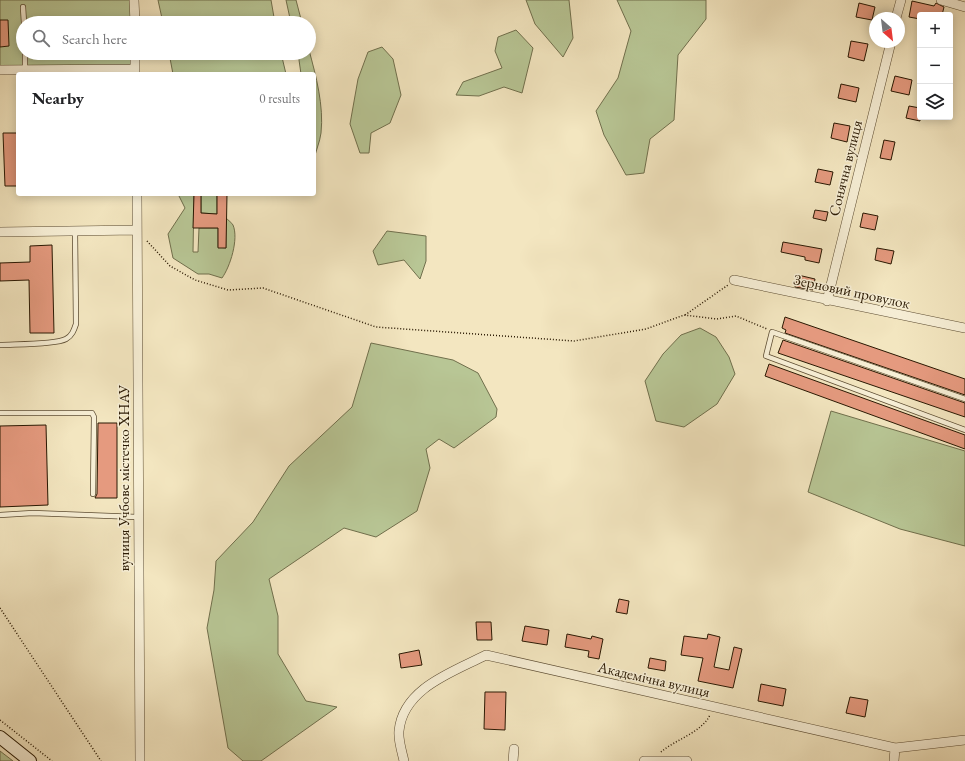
<!DOCTYPE html>
<meta charset="utf-8">
<style>
:root{--surface:#fff;--page:#f6f6f6;--text:#202124;--muted:#757577;--line:#e0e0e0}
body{margin:0;font-family:"EB Garamond",serif;background:var(--page);color:var(--text)}
.controls{position:absolute;right:12px;top:12px;display:grid;overflow:hidden;border-radius:4px;box-shadow:0 2px 10px #0003}
.controls button{width:36px;height:36px;display:grid;place-items:center;padding:0;border:0;border-bottom:1px solid var(--line);background:var(--surface);color:var(--text);font:20px sans-serif}
.compass{position:absolute;left:869px;top:12px;width:36px;height:36px;border-radius:50%;background:var(--surface);box-shadow:0 2px 10px #0003;rotate:152deg}
.list{margin:0;padding:0;list-style:none}
h2{display:flex;justify-content:space-between;align-items:center;height:52px;margin:0;padding:0 16px;font-size:17px}
h2 small{font-size:13px;font-weight:400;color:var(--muted)}
.icon{flex:none;width:22px;height:22px;fill:none;stroke:currentColor;stroke-width:2;stroke-linecap:round;stroke-linejoin:round}
.map{position:relative;flex:none;width:965px;height:761px;overflow:hidden}
.search{position:absolute;background:var(--surface);box-shadow:0 2px 10px #0003;left:16px;top:16px;width:300px;height:44px;display:flex;align-items:center;gap:10px;box-sizing:border-box;padding:0 14px;border-radius:22px;color:var(--muted);font-size:15px}
.panel{position:absolute;background:var(--surface);box-shadow:0 2px 10px #0003;left:16px;top:72px;width:300px;height:124px;border-radius:4px}
.map>svg:first-child{display:block}
</style>
<div class="map">
<svg width="965" height="761" viewBox="0 0 965 761">
<rect width="100%" height="100%" fill="#f3e6c0"/>
<filter id="stains"><feTurbulence type="fractalNoise" baseFrequency=".005" numOctaves="4"/><feColorMatrix values="0 0 0 0 .2 0 0 0 0 .09 0 0 0 0 .02 0 0 0 .5 -.17"/></filter>
<radialGradient id="worn" r=".72"><stop offset=".6" stop-color="#630" stop-opacity="0"/><stop offset="1" stop-color="#630" stop-opacity=".3"/></radialGradient>
<path fill="#b8c695" stroke="#706f4c" d="M0,0H130L131,23H23V53H131L132,65L0,66Z
M158,0H271L275,23H163Z
M286,0H296L302,23H291Z
M526,0H569L573,38L563,57L535,24Z
M617,0H706V19L678,55L674,120L650,139L644,173L626,175L604,135L596,111L618,78L631,31Z
M516,30L533,48L522,93L504,87L479,96L456,95L463,82L502,68L495,51L498,37Z
M382,47L393,59L401,95L390,123L371,133L369,153H360L350,124L358,79L368,52Z
M309,50C316,76 324,106 321,133C320,142 315,152 314,161V74H301L298,53H309Z
M169,53H281L286,74H173Z
M178,194H194L193,252H198L199,228H218V247L226,248V218C228,220 232,223 233,225C239,239 230,267 222,278L209,274H198L173,258L168,234L185,208Z
M201,194H217V214L201,213Z
M387,231L426,236V261L420,279L404,260L378,265L373,251Z
M700,328L716,337L729,357L735,374L717,404L684,427L656,421L645,381L663,354L681,335Z
M371,343L453,360L478,373L497,409L496,417L454,448L439,439L426,449L430,468L417,511L376,537L344,528L269,579L278,616V654L306,701L337,707L261,761H243L228,748L207,628L214,590L216,561L253,522L289,466L352,407Z
M831,411L965,451V546L900,529L808,492Z
M0,751L13,761H0Z"/>
<path fill="#e59a7f" stroke="#291802" d="M912,1L934,6L936,3L944,7L942,15H920V19L909,17Z
M859,3L875,7L872,20L856,17Z
M0,20H8L9,46L0,47Z
M851,41L868,44L864,61L848,57Z
M895,76L912,80L909,95L891,91Z
M841,84L859,88L856,102L838,98Z
M909,106L920,108V121L906,118Z
M834,123L850,126L847,142L831,138Z
M3,133H18V186H5Z
M884,140L895,142L891,160L880,158Z
M818,169L833,172L830,185L815,182Z
M194,194H201V213L217,214V194H227L226,248H218V228H193Z
M815,210L828,212L826,221L813,218Z
M863,213L878,216L875,230L860,227Z
M783,242L822,249L819,263L805,260V257L781,252Z
M52,245L54,333H30L29,280L0,281V263L30,262V246Z
M877,248L894,251L891,264L875,260Z
M798,275L815,279L813,290L795,287Z
M785,317L965,379V395L785,333L786,330L782,328Z
M783,340L965,403V417L778,353Z
M769,364L965,435V449L765,376Z
M98,423H117V498H95L97,494Z
M46,425L48,505L0,507V426Z
M619,599L629,601L627,614L616,612Z
M476,622H491L492,640H477Z
M525,626L549,630L547,645L522,641Z
M567,634L591,639L592,636L603,639L599,659L588,657L589,651L565,647Z
M708,634L720,637L714,667L729,670L734,647L742,649L733,688L698,681L703,658L681,655L684,636L707,639Z
M419,650L422,665L401,668L399,654Z
M650,658L666,661L665,671L648,668Z
M761,684L786,689L783,706L758,701Z
M485,692H506L505,730L484,729Z
M850,697L868,700L865,717L846,713Z"/>
<g fill="none" stroke-linecap="round" stroke-linejoin="round">
<g stroke="#5c4c32" stroke-width="6">
<path id="lane" d="M23,7L24,23
M25,53V70
M0,345C15,344 54,345 66,339C72,336 74,330 76,324L75,231
M965,399L772,332L766,356L965,430
M0,413H92L94,417L93,494
M0,515L33,513L137,517"/>
</g>
<g stroke="#5c4c32" stroke-width="10">
<path id="street" d="M134,0L135,23
M941,0L965,7
M896,18L901,0
M135,53V74
M0,70L135,69
M137,194L140,761
M0,232L137,230
M734,280L965,328
M827,301L891,42
M404,761C402,752 398,740 399,731C403,688 453,672 486,655L895,748L965,740
M513,761L514,749
M644,761H687
M894,761L895,748"/>
</g>
<g stroke="#291802" stroke-width="14">
<path id="secondary" d="M0,737L30,761"/>
</g>
<path stroke="#291802" stroke-width="1.5" stroke-dasharray="1 2" stroke-linecap="butt" d="M147,241L170,266L195,280L228,290L263,288L376,327L574,341L646,329L684,315L717,319L736,316L767,329
M685,315L728,285
M0,608L101,761
M0,720L52,761
M661,752C676,739 701,733 710,715"/>
<use href="#lane" stroke="#f7efd6" stroke-width="4.5"/>
<use href="#street" stroke="#f7efd6" stroke-width="9"/>
<use href="#secondary" stroke="#f7efd6" stroke-width="12"/>
</g>
<g text-anchor="middle" dominant-baseline="central" stroke-width="3" stroke-linejoin="round" paint-order="stroke">
<g font-size="15" fill="#291802" stroke="#f7efd6">
<text transform="translate(845 168) rotate(-76)">Сонячна вулиця</text>
<text transform="translate(852 291) rotate(12)">Зерновий провулок</text>
<text transform="translate(123 478) rotate(-90)">вулиця Учбове містечко ХНАУ</text>
<text transform="translate(654 679) rotate(13)">Академічна вулиця</text>
</g>
</g>
<rect width="100%" height="100%" filter="url(#stains)"/>
<rect width="100%" height="100%" fill="url(#worn)"/>
</svg>
<div class="controls">
<button>+</button>
<button>−</button>
<button><svg class="icon" aria-label="layers" viewBox="0 0 24 24"><path d="M12 4l9 5-9 5-9-5zM3 14l9 5 9-5"/></svg></button>
</div>
<svg class="compass" viewBox="-18 -18 36 36"><path d="M0-13l5 13h-10z" fill="#e53935"/><path d="M0 13l5-13h-10z" fill="#757577"/></svg>
<div class="search"><svg class="icon" aria-label="search" viewBox="0 0 24 24"><circle cx="10" cy="10" r="6"/><path d="M15 15l6 6"/></svg>Search here</div>
<section class="panel">
<h2>Nearby<small>0 results</small></h2>
<ul class="list">
</ul>
</section>
</div>
